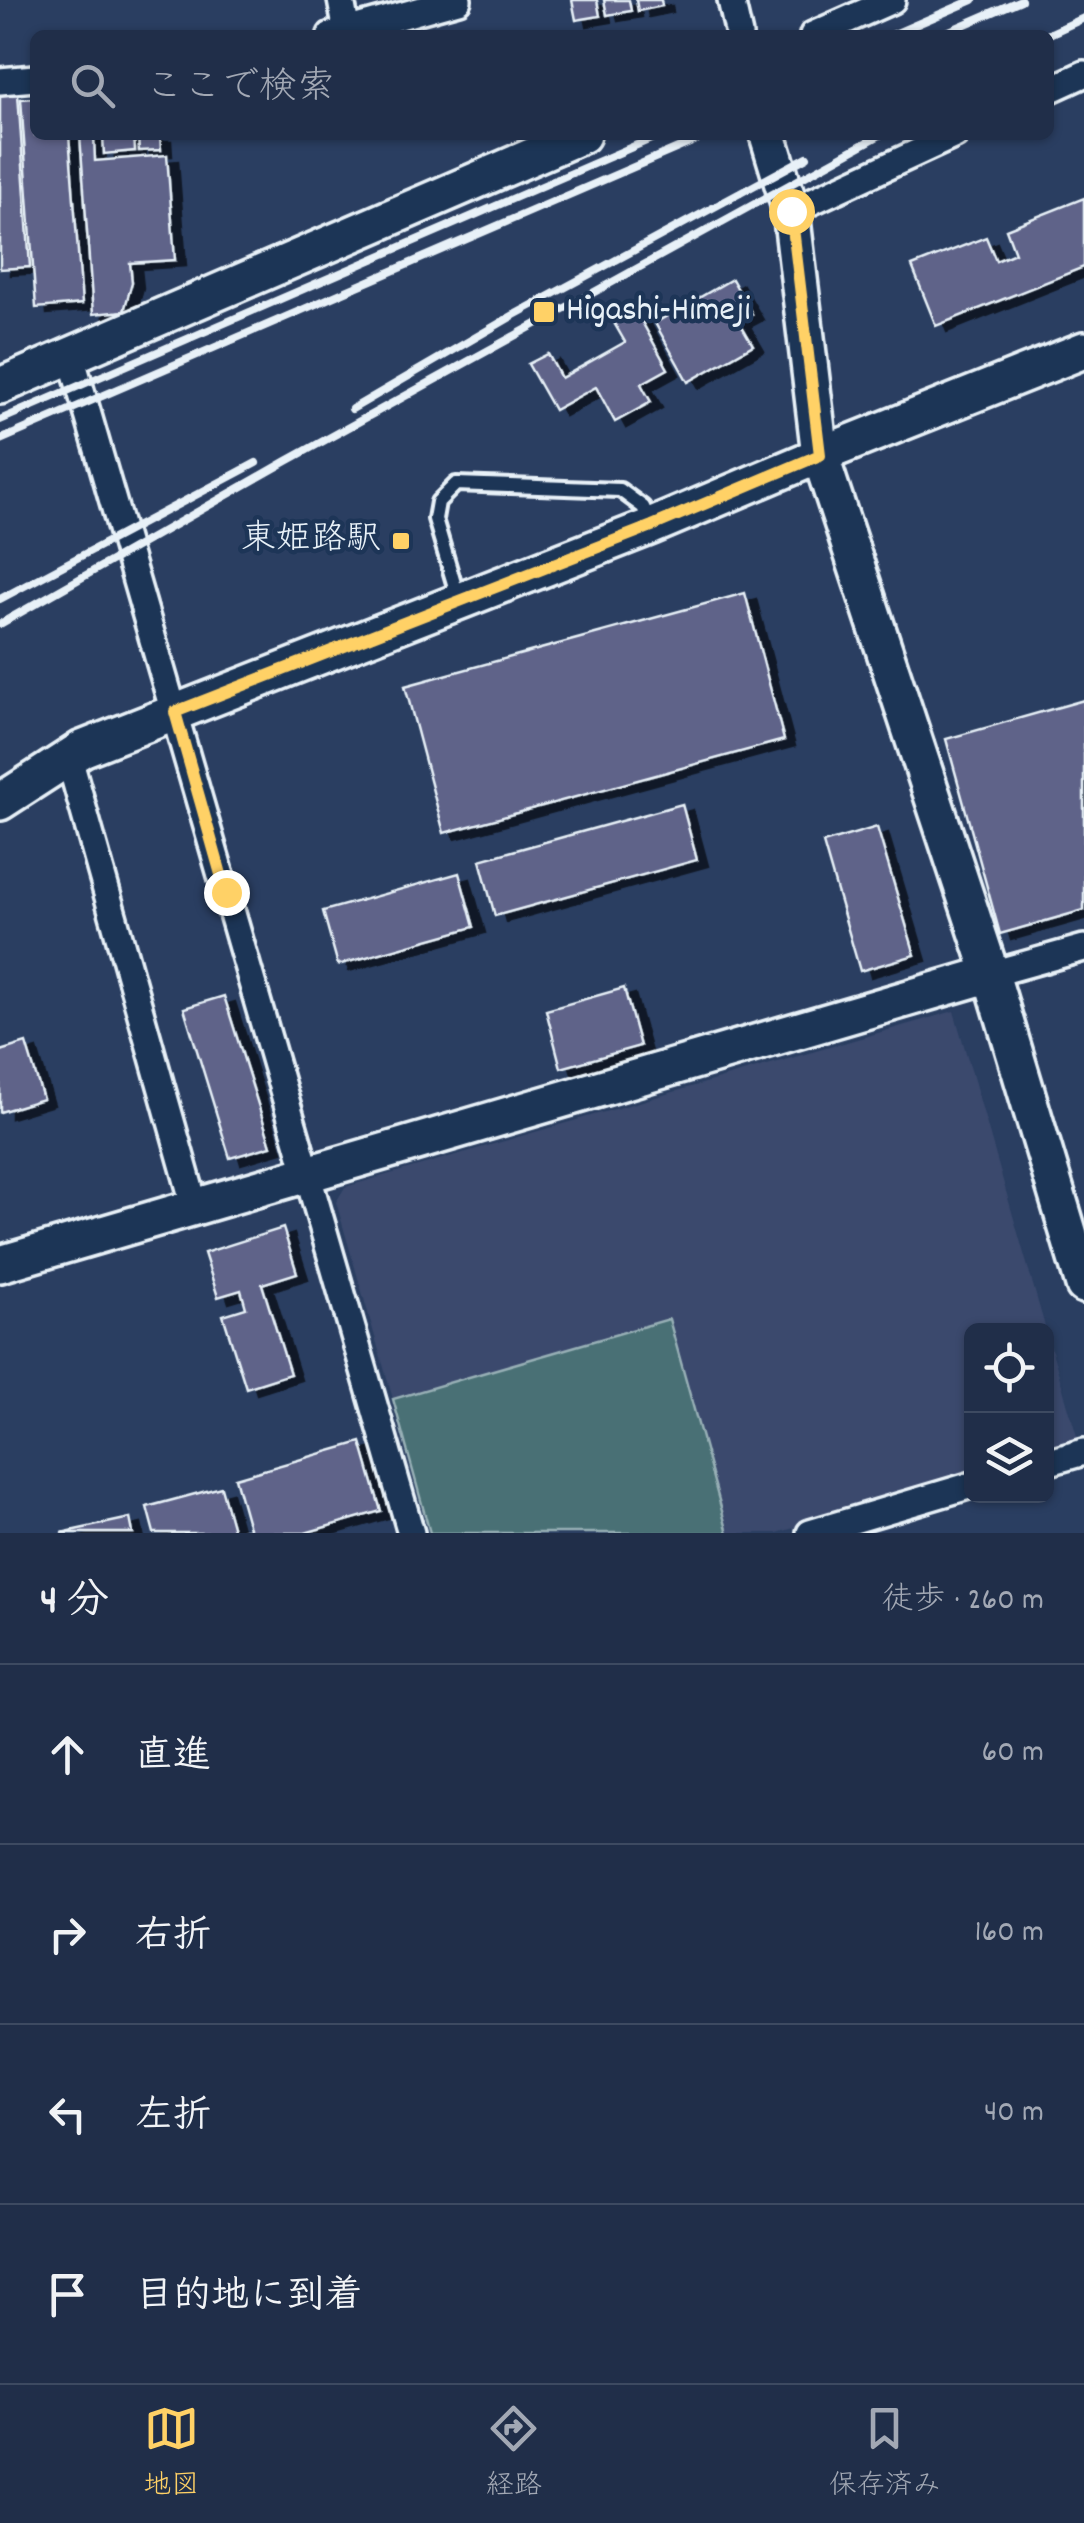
<!DOCTYPE html>
<html lang="ja">
<meta charset="utf-8">
<style>
:root{--surface:#202e49;--page:#283650;--text:#f1f3f6;--muted:#a2a8b4;--line:#3d4a61;--accent:#ffd166}
body{margin:0;font-family:Dekko,"Klee One",sans-serif;background:var(--page);color:var(--text)}
.controls{position:absolute;right:30px;bottom:30px;display:grid;overflow:hidden;border-radius:15px;box-shadow:0 2px 8px #0004}
.controls button{width:90px;height:90px;display:grid;place-items:center;padding:0;border:0;border-bottom:2px solid var(--line);background:var(--surface);color:var(--text);font:50px sans-serif}
.stop{position:absolute;width:30px;height:30px;margin:-22px;border:8px solid #ffd166;border-radius:50%;background:#fff}
.stop.end{background:#ffd166;border-color:#fff;box-shadow:0 2px 10px #0008}
.list{margin:0;padding:0;list-style:none}
h2{display:flex;justify-content:space-between;align-items:center;height:130px;margin:0;padding:0 40px;font-size:42px}
h2 small{font-size:32px;font-weight:400;color:var(--muted)}
.list li{display:grid;grid-template-columns:65px 1fr auto;gap:30px;align-items:center;box-sizing:border-box;height:180px;padding:0 40px;border-top:2px solid var(--line)}
.list b{display:block;font-size:38px;white-space:nowrap}
.list em{font-size:32px;font-style:normal;color:var(--muted)}
.icon{flex:none;width:55px;height:55px;fill:none;stroke:currentColor;stroke-width:2;stroke-linecap:round;stroke-linejoin:round}
.map{position:relative;flex:none;width:1084px;height:1533px;overflow:hidden}
.search{position:absolute;background:var(--surface);box-shadow:0 2px 8px #0004;left:30px;right:30px;top:30px;height:110px;display:flex;align-items:center;gap:25px;box-sizing:border-box;padding:0 35px;border-radius:15px;color:var(--muted);font-size:38px}
.sheet{height:850px;background:var(--surface)}
nav{display:flex;justify-content:space-around;align-items:center;box-sizing:border-box;height:140px;border-top:2px solid var(--line);background:var(--surface);font-size:28px;color:var(--muted)}
nav a{display:grid;justify-items:center;gap:5px}
nav .on{color:var(--accent)}
.map>svg:first-child{display:block}
</style>
<div class="map">
<svg width="1084" height="1533" viewBox="0 0 1084 1533">
<defs>
<filter id="shadow"><feDropShadow dx="11" dy="6" stdDeviation="0" flood-color="#0009"/></filter>
</defs>
<rect width="100%" height="100%" fill="#2a3e61"/>
<filter id="ink" filterUnits="userSpaceOnUse"><feTurbulence type="fractalNoise" baseFrequency=".01" numOctaves="2"/><feDisplacementMap in="SourceGraphic" scale="20" xChannelSelector="R" yChannelSelector="G"/><feConvolveMatrix kernelMatrix="1 2 1 2 8 2 1 2 1" color-interpolation-filters="sRGB"/></filter>
<g filter="url(#ink)">
<path fill="#3a496d" d="M954,1011L1046,1330H972L971,1475L777,1533H728L669,1319L393,1399L336,1202L345,1187Z
M1046,1331L1079,1443L1046,1453Z"/>
<path fill="#487075" stroke="#98b0b6" stroke-width="2.5" d="M669,1319L728,1533H430L393,1399Z"/>
<path fill="#5f6489" stroke="#e8f1f8" stroke-width="2.5" filter="url(#shadow)" d="M572,0H597L600,16L576,20Z
M604,0H629L631,11L607,15Z
M636,0H661L662,6L638,11Z
M18,94L30,267L0,269V95Z
M35,98V135H69L82,304L36,308L21,99Z
M80,135H94L95,161L167,155L175,260L130,263L132,282L124,311L93,314Z
M103,135H134L135,151L104,154Z
M138,135H160L161,150L139,151Z
M1084,198V267L936,326L912,266L986,237L996,261L1015,253L1006,229Z
M732,279L752,314L739,321L753,345L688,382L655,323Z
M632,304L668,369L641,384L651,402L615,422L596,387L554,410L528,364L548,354L561,378L625,342L610,316Z
M745,593L784,740L444,833L405,686Z
M1084,700V910L1000,934L946,739Z
M682,804L697,860L495,916L480,860Z
M877,827L915,955L860,971L823,843Z
M459,873L474,927L338,965L323,911Z
M624,988L640,1046L561,1068L546,1010Z
M224,996L271,1146L230,1158L184,1008Z
M26,1043L43,1099L0,1112V1051Z
M283,1228L297,1273L262,1284L290,1374L246,1388L223,1315L246,1308L241,1290L218,1297L204,1253Z
M361,1442L381,1511L305,1533H154L147,1507L221,1487L234,1533L249,1528L235,1478Z
M130,1518L133,1533H61Z"/>
<g fill="none" stroke-linecap="round" stroke-linejoin="round">
<g stroke="#e8f1f8" stroke-width="20">
<path id="lane" d="M458,597L435,519L438,502L456,484L620,490L643,507L651,524"/>
</g>
<g stroke="#e8f1f8" stroke-width="32">
<path id="street" d="M341,0L347,32
M731,0L739,35
M331,35L458,0
M813,35L892,0
M0,81L35,78
M1049,90L1084,74
M791,211L955,135
M71,356L411,1533
M69,758L195,1207
M991,974L1084,948
M1046,1463L1084,1452
M810,1533L972,1485"/>
</g>
<g stroke="#e8f1f8" stroke-width="42">
<path id="secondary" d="M768,135L791,211L820,455L991,974L1084,1285
M0,386L582,135
M0,802L82,749L652,526L820,455L1084,350
M0,1264L991,974"/>
</g>
<use href="#lane" stroke="#1d3557" stroke-width="12"/>
<use href="#street" stroke="#1d3557" stroke-width="25"/>
<use href="#secondary" stroke="#1d3557" stroke-width="35"/>
<path stroke="#e8f1f8" stroke-width="8" d="M892,35L973,0
M940,35L1021,0
M1047,35L1084,18
M352,409L514,315L807,157
M0,420L660,135
M0,440L708,135
M0,599L256,463
M0,624L287,461L880,135"/>
</g>
</g>
<g fill="none" stroke-linecap="round" stroke-linejoin="round" filter="url(#ink)">
<path stroke="#ffd166" stroke-width="12" d="M226,892L175,712L652,526L820,455L791,211"/>
</g>
<g fill="#ffd166" stroke="#1d3557" stroke-width="4">
<rect x="532" y="300" width="24" height="24" rx="5"/>
<rect x="391" y="531" width="20" height="20" rx="5"/>
</g>
<g text-anchor="middle" dominant-baseline="central" stroke-width="9" stroke-linejoin="round" paint-order="stroke">
<g font-size="35" fill="#e8f1f8" stroke="#1d3557" text-anchor="start">
<text x="566" y="312">Higashi-Himeji</text>
<text x="381" y="541" text-anchor="end">東姫路駅</text>
</g>
</g>
</svg>
<div class="controls">
<button><svg class="icon" aria-label="locate" viewBox="0 0 24 24"><circle cx="12" cy="12" r="6"/><path d="M12 2v4M12 18v4M2 12h4M18 12h4"/></svg></button>
<button><svg class="icon" aria-label="layers" viewBox="0 0 24 24"><path d="M12 4l9 5-9 5-9-5zM3 14l9 5 9-5"/></svg></button>
</div>
<div class="stop" style="left:791px;top:211px"></div>
<div class="stop end" style="left:226px;top:892px"></div>
<div class="search"><svg class="icon" aria-label="search" viewBox="0 0 24 24"><circle cx="10" cy="10" r="6"/><path d="M15 15l6 6"/></svg>ここで検索</div>
</div>
<section class="sheet">
<h2>4 分<small>徒歩 · 260 m</small></h2>
<ul class="list">
<li><svg class="icon" aria-label="ahead" viewBox="0 0 24 24"><path d="M12 20V5M6 11l6-6 6 6"/></svg><div><b>直進</b></div><em>60 m</em></li>
<li><svg class="icon" aria-label="right" viewBox="0 0 24 24"><path d="M7 20v-9h11M14 6l5 5-5 5"/></svg><div><b>右折</b></div><em>160 m</em></li>
<li><svg class="icon" aria-label="left" viewBox="0 0 24 24"><path d="M17 20v-9H6M10 6l-5 5 5 5"/></svg><div><b>左折</b></div><em>40 m</em></li>
<li><svg class="icon" aria-label="arrive" viewBox="0 0 24 24"><path d="M6 21V4h12l-3 4 3 4H6"/></svg><div><b>目的地に到着</b></div></li>
</ul>
</section>
<nav>
<a class="on"><svg class="icon" aria-label="map" viewBox="0 0 24 24"><path d="M3 6l6-2 6 2 6-2v14l-6 2-6-2-6 2zM9 4v14M15 6v14"/></svg>地図</a>
<a><svg class="icon" aria-label="directions" viewBox="0 0 24 24"><path d="M12 3l9 9-9 9-9-9zM9 14v-3h6M13 9l2 2-2 2"/></svg>経路</a>
<a><svg class="icon" aria-label="saved" viewBox="0 0 24 24"><path d="M7 4h10v16l-5-4-5 4z"/></svg>保存済み</a>
</nav>
